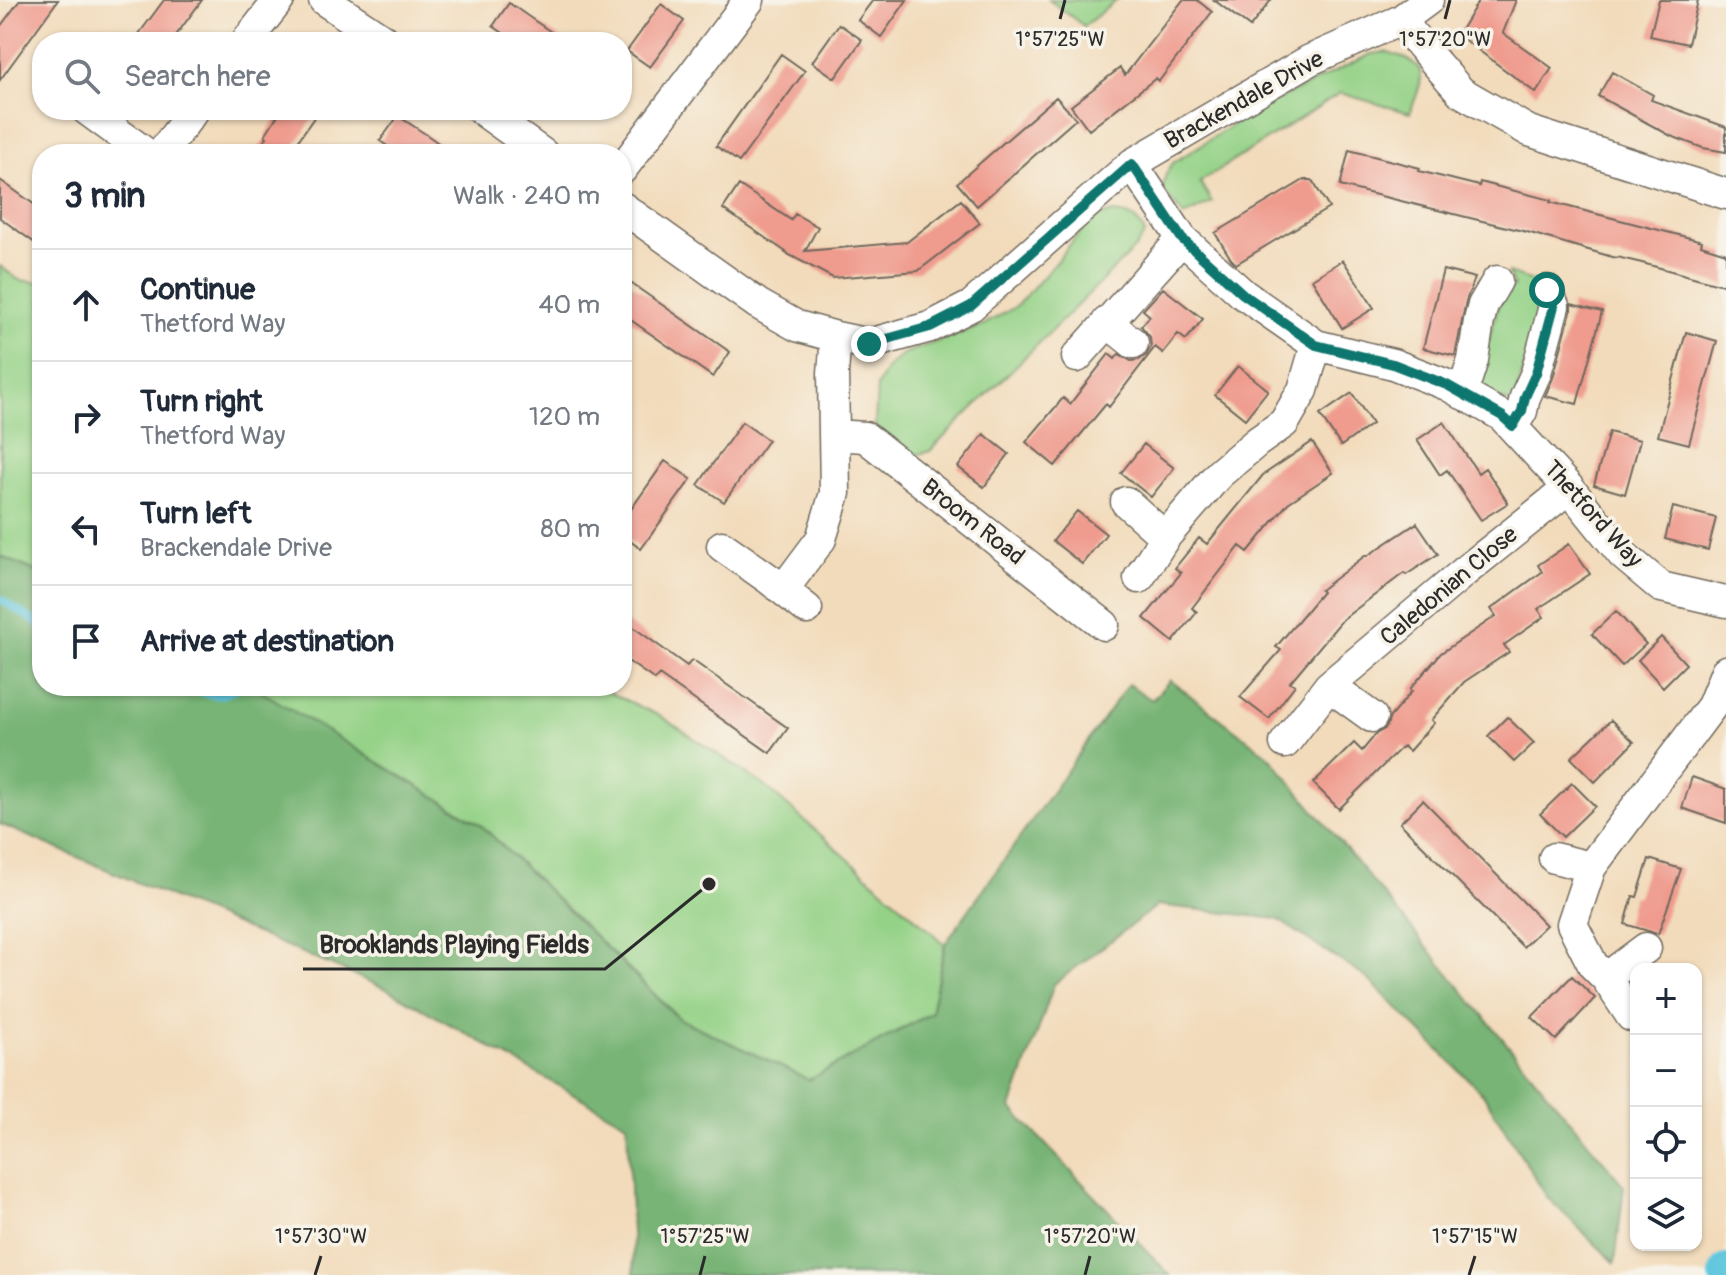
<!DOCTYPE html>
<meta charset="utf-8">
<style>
:root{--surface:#fff;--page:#f2f2f3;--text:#1f2937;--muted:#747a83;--line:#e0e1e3}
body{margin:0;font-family:Pangolin,sans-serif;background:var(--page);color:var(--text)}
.controls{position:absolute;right:24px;bottom:24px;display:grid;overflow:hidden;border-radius:16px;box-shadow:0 2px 6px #0004}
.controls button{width:72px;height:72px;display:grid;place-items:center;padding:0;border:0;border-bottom:2px solid var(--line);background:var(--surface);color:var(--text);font:40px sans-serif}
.stop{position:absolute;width:24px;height:24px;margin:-18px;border:6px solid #0f766e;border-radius:50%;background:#fff}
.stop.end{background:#0f766e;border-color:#fff;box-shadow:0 2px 8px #0008}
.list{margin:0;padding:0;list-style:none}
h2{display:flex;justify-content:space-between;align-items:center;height:104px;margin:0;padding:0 32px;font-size:34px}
h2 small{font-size:26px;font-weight:400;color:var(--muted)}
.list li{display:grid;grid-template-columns:52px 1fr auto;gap:24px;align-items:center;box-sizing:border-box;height:112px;padding:0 32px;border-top:2px solid var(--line)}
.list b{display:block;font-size:30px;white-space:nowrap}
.list p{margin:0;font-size:26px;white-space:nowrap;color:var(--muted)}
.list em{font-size:26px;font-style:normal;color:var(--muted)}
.icon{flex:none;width:44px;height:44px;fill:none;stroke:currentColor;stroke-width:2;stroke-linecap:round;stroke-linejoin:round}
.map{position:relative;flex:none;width:1726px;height:1275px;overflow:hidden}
.search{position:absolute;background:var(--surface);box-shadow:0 2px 6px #0004;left:32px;top:32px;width:600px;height:88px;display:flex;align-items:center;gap:20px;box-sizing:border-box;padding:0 28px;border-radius:32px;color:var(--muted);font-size:30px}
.panel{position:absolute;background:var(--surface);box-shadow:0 2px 6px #0004;left:32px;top:144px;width:600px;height:552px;border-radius:32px}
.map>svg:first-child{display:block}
</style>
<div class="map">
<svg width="1726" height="1275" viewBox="0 0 1726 1275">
<rect width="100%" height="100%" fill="#f7f3e8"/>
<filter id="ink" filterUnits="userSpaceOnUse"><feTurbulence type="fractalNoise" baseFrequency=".0125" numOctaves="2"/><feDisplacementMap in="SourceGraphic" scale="16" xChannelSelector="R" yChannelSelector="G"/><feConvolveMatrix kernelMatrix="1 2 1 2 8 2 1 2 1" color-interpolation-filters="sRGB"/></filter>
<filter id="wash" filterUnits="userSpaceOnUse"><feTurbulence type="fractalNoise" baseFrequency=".006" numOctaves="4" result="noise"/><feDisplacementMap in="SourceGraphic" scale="32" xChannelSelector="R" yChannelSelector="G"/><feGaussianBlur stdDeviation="1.8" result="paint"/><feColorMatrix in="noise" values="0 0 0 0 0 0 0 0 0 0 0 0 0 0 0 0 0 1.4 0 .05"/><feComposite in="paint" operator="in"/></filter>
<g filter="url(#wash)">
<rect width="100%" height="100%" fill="#f2dbbb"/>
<path fill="#94d287" stroke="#607e59" stroke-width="2" d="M1049,0H1117L1084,26Z
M1387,52C1433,65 1423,76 1410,113L1340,93L1200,182L1212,202L1184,216L1163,191C1163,179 1166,172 1173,163L1254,111L1371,54Z
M1110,213C1127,213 1137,217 1145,233L1136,247L930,451L912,456L875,426L877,386L887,368L903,354L983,325L1015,307L1045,275L1091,219Z
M0,266L19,280L42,283V574L0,556Z
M1508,273L1539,283L1544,301L1513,405L1476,387L1500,299L1514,286Z
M252,686H602L612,694L662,717L764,785L945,944L931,1013L809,1080L680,1019L480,824Z"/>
<path fill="#77b474" stroke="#517050" stroke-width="2" d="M0,556L42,574V686H252L480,824L679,1019L809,1080L931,1013L945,944L1128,684L1152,700L1170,680L1270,757L1624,1186L1615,1263L1547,1197L1483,1094L1368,979L1277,919L1158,905L1054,984L1011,1108L1170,1275H634L627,1124L389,990L0,824Z"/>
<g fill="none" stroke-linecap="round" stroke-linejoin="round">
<path stroke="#61c7de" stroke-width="8" d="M0,599L42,626
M181,686C204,693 218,702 239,686"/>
<path stroke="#61c7de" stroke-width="28" d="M1723,1275L1726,1268"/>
</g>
<g id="blocks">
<path fill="#ef9b8e" d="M20,0H58L0,80V27Z
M164,0H202L171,42H133Z
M873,0H907L881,37L858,20Z
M1183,0H1197L1212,12L1159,81L1156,78L1089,130L1071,106L1120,68L1125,75Z
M1214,0H1271L1250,27Z
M1479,0H1516L1503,33L1552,68L1536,93L1458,35Z
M1659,0H1698L1688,44L1650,36Z
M509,3L532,19L566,42H516L493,26Z
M661,4L684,21L650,67L627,51Z
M839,24L862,40L835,78L812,62Z
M781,54L805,71L739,162L716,146Z
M1612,72L1653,95L1651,100L1726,127V152L1703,148L1671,136L1598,96Z
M1056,97L1076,119L977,206L957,183Z
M281,110H319L289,154H254L267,137L265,135Z
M398,116L427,135L454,154H399L380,141Z
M1349,150L1420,168L1419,171L1479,186L1480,182L1499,187L1551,200L1550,202L1702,241L1701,245L1726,253V286L1642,263L1617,257L1616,258L1527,232L1340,186Z
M0,180L42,210V248L0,218Z
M1304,180H1312L1329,208L1236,264L1231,259L1215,233Z
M739,185L791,220L795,214L818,227L805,251L907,242L961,200L980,223L918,271L833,278L784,252H786L723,209Z
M1343,260L1374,308L1342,328L1312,279Z
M1443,270L1475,278L1466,301L1455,356L1423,348Z
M622,277L730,352L713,377L622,314Z
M1163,288L1203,319L1186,340L1178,334L1163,353L1155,347L1109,407L1106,404L1055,466L1026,442L1063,398L1070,404L1109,354L1115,359L1119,354L1131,361L1139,360L1146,355L1151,347L1150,337L1141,326L1150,316L1143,310Z
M1571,304L1602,312L1577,404L1545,396L1553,378L1571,311Z
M1686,332L1717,341L1689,444L1658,436Z
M1238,366L1268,390L1245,419L1215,395Z
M1352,393L1372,424L1341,446L1320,415Z
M742,422L768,440L724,502L698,485Z
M1444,422L1478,473L1485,468L1508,503L1481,520L1447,470L1440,475L1417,440Z
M1609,432L1640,440L1625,494L1594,485Z
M984,434L1009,454L984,487L958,467Z
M1312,442L1333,473L1288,503L1248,552L1240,546L1192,608L1197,612L1173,642L1144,618L1181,573L1175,568L1199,538L1207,544L1263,475Z
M1144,444L1174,468L1151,497L1121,473Z
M665,461L691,479L641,549L622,535V522Z
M1673,507L1716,518L1708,550L1665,539Z
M1077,511L1106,534L1082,564L1053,541Z
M1417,523L1438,554L1406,575L1404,573L1343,619L1290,682L1295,685L1269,719L1240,697L1281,650L1276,647L1322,592L1320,590L1366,555L1367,556Z
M1569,544L1590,574L1538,609L1544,617L1504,645L1509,652L1464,682L1431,720L1434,723L1409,751L1403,746L1339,809L1313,783L1354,743L1362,751L1376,734L1386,728L1390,717L1412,691L1410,689L1441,653L1496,616L1491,609L1542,572L1538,565Z
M1616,611L1646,644L1622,666L1592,634Z
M622,619L687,666L692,660L788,728L770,753L659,675L655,680L622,657Z
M1661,637L1686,664L1663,687L1638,660Z
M1507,717L1534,743L1514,762L1488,736Z
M1611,720L1634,742L1595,782L1571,758Z
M1692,777L1726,789V823L1682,808Z
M1572,783L1595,806L1563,837L1540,814Z
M1423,800L1546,925L1523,947L1400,823Z
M1649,859L1681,869L1658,934L1625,924L1633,896L1637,897Z
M1572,976L1595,998L1556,1040L1532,1017Z"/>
</g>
</g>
<g filter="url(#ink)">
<use href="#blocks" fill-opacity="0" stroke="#71695d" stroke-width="2"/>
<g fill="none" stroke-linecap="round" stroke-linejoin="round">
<g stroke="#71695d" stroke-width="33">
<path id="street" d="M324,0L387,42
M1401,20L1421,46L1461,92L1529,131L1726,194
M246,42L279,0
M87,110L147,154
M482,110L543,154
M161,154L194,110
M1132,164L1182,239L1243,294L1316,345L1393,364L1447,385L1502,416L1569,488L1623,555L1661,587L1726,602
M622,169L749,0
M622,207L758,304L797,326L836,337L869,344L930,327L971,306L1132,164L1310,60L1401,20L1428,0
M1107,322L1133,343
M1077,357L1182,239
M1462,394L1473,360L1479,321L1483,305L1497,281
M1513,426L1522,411L1525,397L1536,373L1554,306L1547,290
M835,435L865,437L1104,625
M1126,502L1165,537
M722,546L769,579L807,609
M1139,578L1165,537L1219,474L1257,442L1284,423L1303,390L1316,345
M783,590L821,539L835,493L833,373L836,337
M1329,686L1372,717
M1285,743L1329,686L1464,572L1569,488
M1554,858L1591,867
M1606,978L1646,948
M1631,1016L1606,978L1593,965L1572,924L1591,867L1712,706L1726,671"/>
</g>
<use href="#street" stroke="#fff" stroke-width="30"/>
</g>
</g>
<g fill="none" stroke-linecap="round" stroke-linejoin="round" filter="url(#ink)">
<path stroke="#0f766e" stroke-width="10" d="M869,344L930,327L971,306L1132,164L1182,239L1243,294L1316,345L1393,364L1447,385L1502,416L1513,426L1522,411L1525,397L1536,373L1554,306L1547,290"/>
</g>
<path fill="none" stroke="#2b2b2b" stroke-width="3" d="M1060,19L1065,0M1445,19L1450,0M315,1275L321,1256M700,1275L705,1256M1085,1275L1090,1256M1469,1275L1475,1256"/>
<g text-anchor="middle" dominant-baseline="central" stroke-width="7" stroke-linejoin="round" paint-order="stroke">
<g font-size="24" fill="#2b2b2b" stroke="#f7f3e8">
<text transform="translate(1244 100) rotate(-29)">Brackendale Drive</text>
<text transform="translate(1593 514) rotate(48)">Thetford Way</text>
<text transform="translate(973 522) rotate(38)">Broom Road</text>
<text transform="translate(1449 586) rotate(-40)">Caledonian Close</text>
</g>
</g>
<g font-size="20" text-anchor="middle" fill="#2b2b2b" stroke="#f7f3e8" stroke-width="7" stroke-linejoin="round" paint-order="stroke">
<text x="1060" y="46">1°57'25"W</text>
<text x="1445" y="46">1°57'20"W</text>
<text x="321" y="1243">1°57'30"W</text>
<text x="705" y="1243">1°57'25"W</text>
<text x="1090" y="1243">1°57'20"W</text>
<text x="1475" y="1243">1°57'15"W</text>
</g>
<path fill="none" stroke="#2b2b2b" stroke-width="3" d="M709 884L605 969H303"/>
<circle fill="#2b2b2b" stroke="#f7f3e8" stroke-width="3" cx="709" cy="884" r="8"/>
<g font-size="26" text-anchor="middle" font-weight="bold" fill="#2b2b2b" stroke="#f7f3e8" stroke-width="7" stroke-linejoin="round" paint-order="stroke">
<text x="454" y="953">Brooklands Playing Fields</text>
</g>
</svg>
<div class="controls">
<button>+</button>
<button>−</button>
<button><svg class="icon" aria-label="locate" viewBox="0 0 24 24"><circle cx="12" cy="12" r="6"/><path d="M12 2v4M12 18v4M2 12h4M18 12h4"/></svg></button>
<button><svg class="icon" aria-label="layers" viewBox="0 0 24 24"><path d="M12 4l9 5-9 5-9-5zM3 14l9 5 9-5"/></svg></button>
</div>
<div class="stop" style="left:1547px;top:290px"></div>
<div class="stop end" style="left:869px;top:344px"></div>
<div class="search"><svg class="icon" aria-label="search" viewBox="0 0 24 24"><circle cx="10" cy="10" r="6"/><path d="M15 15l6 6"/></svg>Search here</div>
<section class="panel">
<h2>3 min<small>Walk · 240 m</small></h2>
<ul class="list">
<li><svg class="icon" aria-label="ahead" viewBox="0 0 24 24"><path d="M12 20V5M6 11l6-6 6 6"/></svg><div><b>Continue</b><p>Thetford Way</p></div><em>40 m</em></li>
<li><svg class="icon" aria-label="right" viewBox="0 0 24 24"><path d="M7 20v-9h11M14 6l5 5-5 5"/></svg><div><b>Turn right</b><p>Thetford Way</p></div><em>120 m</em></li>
<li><svg class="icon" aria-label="left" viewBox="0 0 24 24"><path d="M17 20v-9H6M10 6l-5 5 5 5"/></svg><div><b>Turn left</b><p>Brackendale Drive</p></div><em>80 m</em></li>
<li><svg class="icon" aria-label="arrive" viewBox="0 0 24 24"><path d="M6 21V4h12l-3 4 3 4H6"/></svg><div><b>Arrive at destination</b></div></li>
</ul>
</section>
</div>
